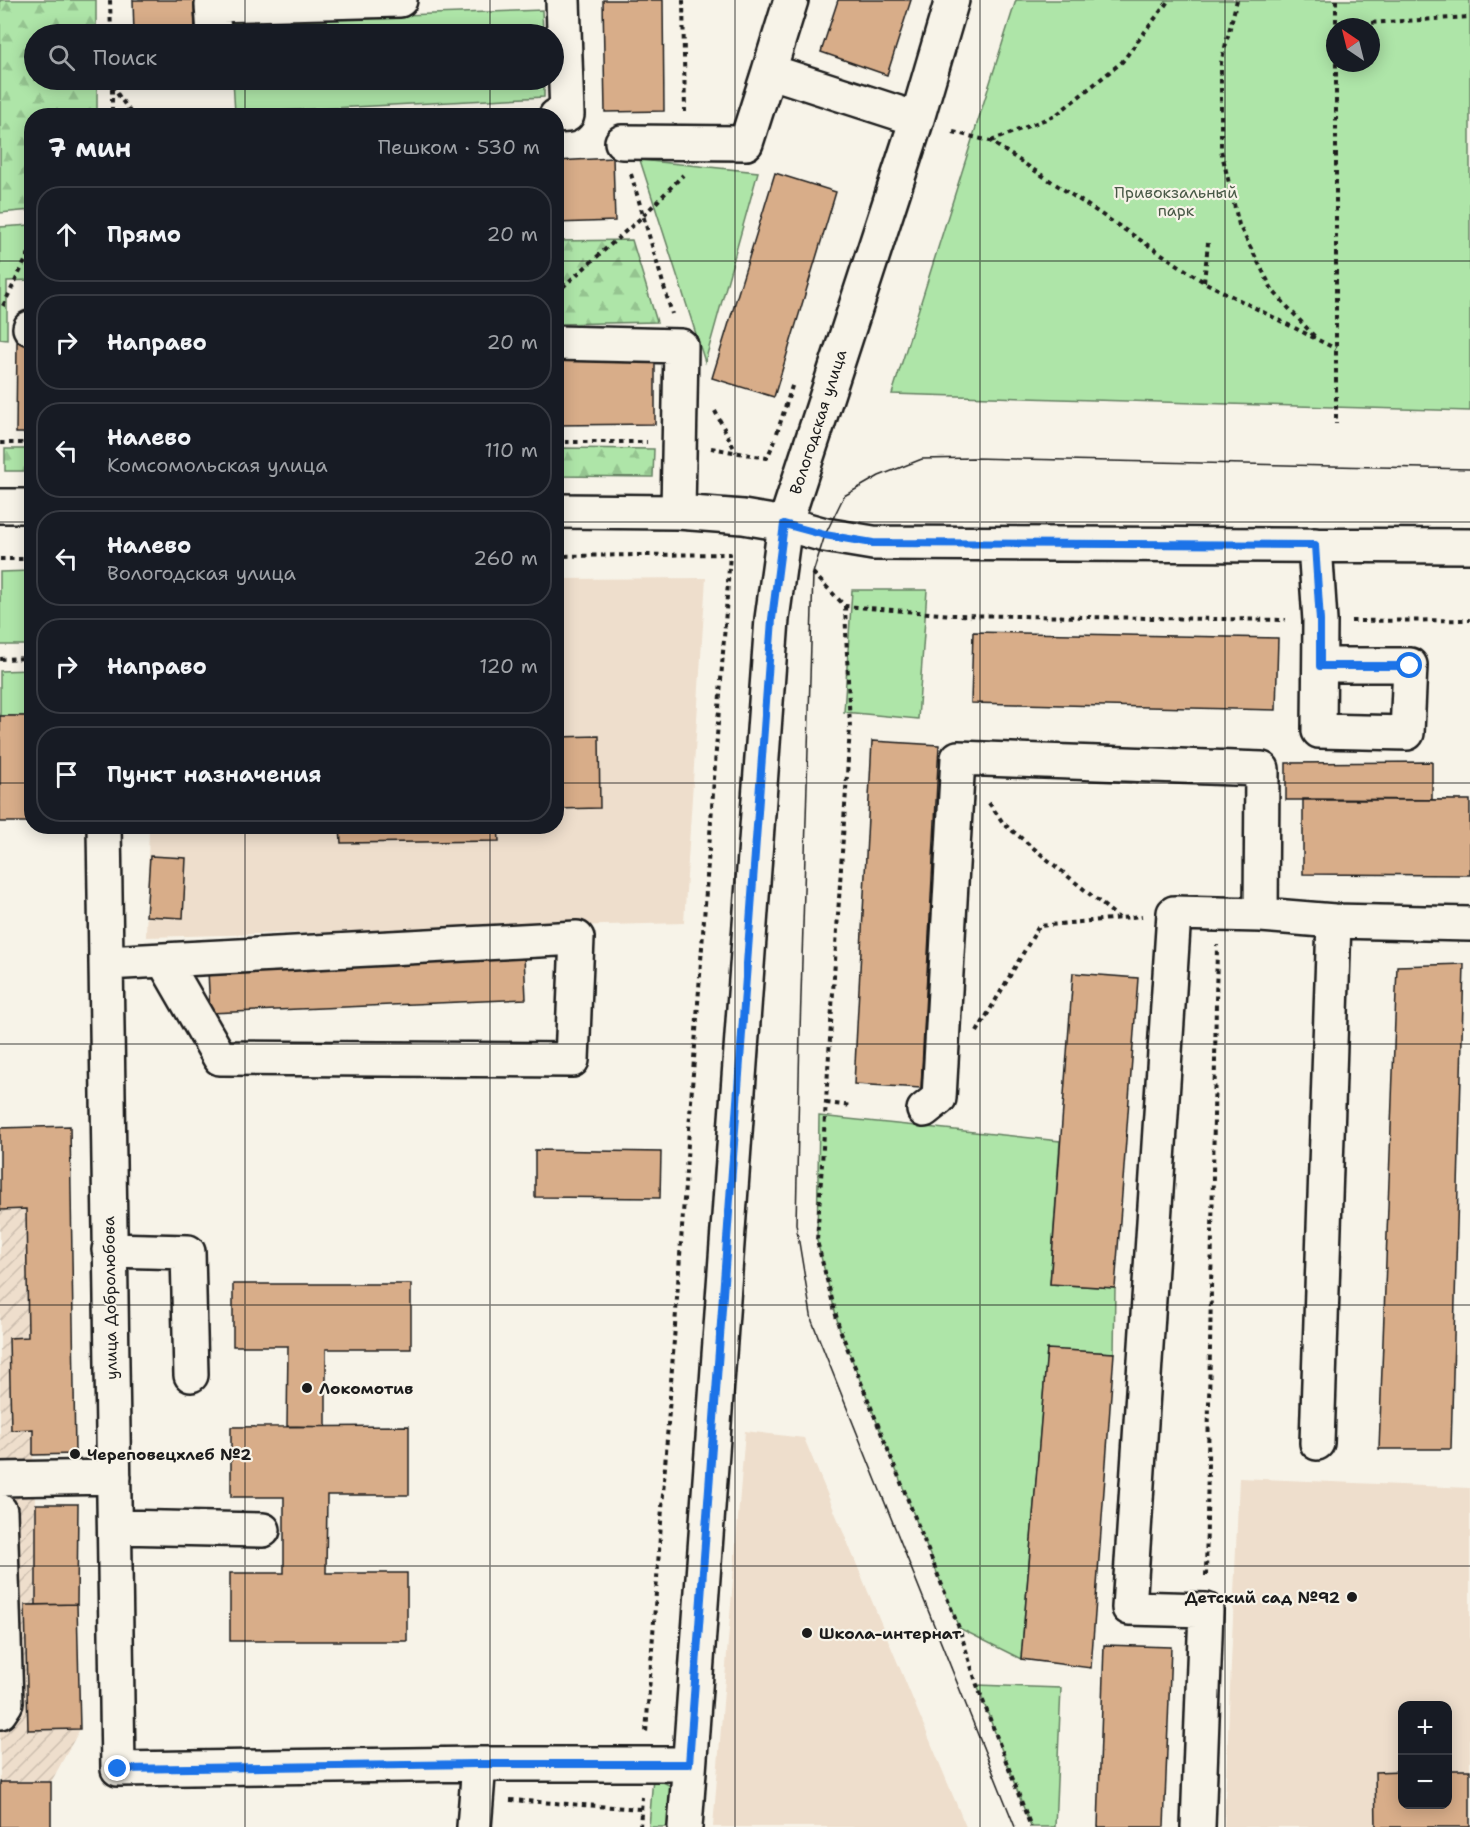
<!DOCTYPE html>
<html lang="ru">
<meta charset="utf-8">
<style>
:root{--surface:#171b24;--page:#242831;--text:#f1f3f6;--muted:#9ea1a6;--line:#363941}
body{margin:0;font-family:"Shantell Sans",sans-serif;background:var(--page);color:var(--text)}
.controls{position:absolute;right:18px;bottom:18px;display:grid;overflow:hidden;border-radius:12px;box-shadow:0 3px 15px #0003}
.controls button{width:54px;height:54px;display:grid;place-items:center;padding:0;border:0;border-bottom:2px solid var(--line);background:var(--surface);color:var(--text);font:30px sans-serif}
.compass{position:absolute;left:1326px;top:18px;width:54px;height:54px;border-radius:50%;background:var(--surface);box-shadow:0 3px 15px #0003;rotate:325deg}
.stop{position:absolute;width:18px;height:18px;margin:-14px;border:4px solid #1a73e8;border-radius:50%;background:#fff}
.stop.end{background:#1a73e8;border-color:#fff;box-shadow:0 2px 6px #0008}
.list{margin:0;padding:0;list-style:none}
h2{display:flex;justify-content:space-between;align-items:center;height:78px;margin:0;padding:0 24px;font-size:26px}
h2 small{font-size:20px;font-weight:400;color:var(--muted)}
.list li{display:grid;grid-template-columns:39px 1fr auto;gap:18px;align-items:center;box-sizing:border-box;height:96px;margin:0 12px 12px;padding:0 12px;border:2px solid var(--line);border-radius:24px}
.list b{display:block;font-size:22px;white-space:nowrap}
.list p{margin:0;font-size:20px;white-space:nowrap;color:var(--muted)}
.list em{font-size:20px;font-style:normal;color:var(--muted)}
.icon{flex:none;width:33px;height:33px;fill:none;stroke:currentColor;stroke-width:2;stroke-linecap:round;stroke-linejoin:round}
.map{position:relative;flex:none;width:1470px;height:1827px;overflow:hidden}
.search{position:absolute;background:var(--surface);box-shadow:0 3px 15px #0003;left:24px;top:24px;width:540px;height:66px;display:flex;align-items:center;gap:15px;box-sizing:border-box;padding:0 21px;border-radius:33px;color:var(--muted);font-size:22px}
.panel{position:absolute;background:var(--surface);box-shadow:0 3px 15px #0003;left:24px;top:108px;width:540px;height:726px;border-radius:24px}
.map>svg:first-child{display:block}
</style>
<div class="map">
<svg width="1470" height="1827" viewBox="0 0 1470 1827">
<defs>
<pattern id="industrial-furrows" width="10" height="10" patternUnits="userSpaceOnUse" patternTransform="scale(1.5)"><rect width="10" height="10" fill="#eedecc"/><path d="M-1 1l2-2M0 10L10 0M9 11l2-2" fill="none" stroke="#ccbeaf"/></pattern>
<pattern id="forest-firs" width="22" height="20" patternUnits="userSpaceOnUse" patternTransform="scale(1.5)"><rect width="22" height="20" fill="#aee5a8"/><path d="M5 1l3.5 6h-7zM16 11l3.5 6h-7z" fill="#95c490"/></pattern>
</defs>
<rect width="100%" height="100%" fill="#f7f3e8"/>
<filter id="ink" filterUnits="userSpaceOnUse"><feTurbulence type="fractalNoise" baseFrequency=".0167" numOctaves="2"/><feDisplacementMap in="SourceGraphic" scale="12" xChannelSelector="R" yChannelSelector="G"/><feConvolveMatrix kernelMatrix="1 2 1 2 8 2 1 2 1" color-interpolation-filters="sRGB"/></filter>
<g filter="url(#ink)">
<path fill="#eedecc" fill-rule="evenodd" d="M706,578L684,923L146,937L149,827L556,826L557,579Z
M745,1431L804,1438L966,1827H713Z
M1239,1478L1470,1488V1827H1224ZM1402,1706H1448V1804H1402Z"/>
<path fill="url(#industrial-furrows)" d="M70,1126L75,1454L33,1456L36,1504H78L77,1604L80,1729L51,1782H0V1128Z"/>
<path fill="#aee5a8" stroke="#658062" stroke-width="1.5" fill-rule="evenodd" d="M1016,0H1470V411L892,394ZM1335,27H1371V63H1335Z
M542,10L543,34H231L230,21Z
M233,80H544V97L235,113Z
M640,160L758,172L705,362Z
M31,225V280L7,281V340L0,339V227Z
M31,571V645H0V572Z
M852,590H927L918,719L844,712Z
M31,670V716H0V671Z
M819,1116L1060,1141L1050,1284L1115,1288L1114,1353L1047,1350L1021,1659L959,1628L839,1327L817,1241Z
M977,1685L1061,1688L1055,1827H1031Z
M653,1777L671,1786L669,1827H649Z"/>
<path fill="url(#forest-firs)" stroke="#658062" stroke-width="1.5" d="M0,0H96V34H34V80H97V115L32,116L31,210L0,213Z
M632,240L657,322L557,324V241Z
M557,448L654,449L653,477L557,476Z
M5,449H31V471H5Z"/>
<path fill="#d8ad89" stroke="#1c1c1c" stroke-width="1.5" d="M133,0H194L195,34H134Z
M603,0H663L664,111L605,112Z
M838,0H911L887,75L821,52Z
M136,80H196V82L136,84Z
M613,158L615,221L556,223V161Z
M775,173L836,192L774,397L712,378Z
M17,342H32V433H16Z
M556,355H655V424L556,425Z
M973,632L1278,638L1276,710L971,703Z
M0,716H32V822H0Z
M599,736L600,808L556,809V737Z
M872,741L939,745L921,1088L854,1084Z
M1432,762V800H1286V763Z
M1303,799L1470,800V875L1303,874Z
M340,826H498L499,841L341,843Z
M150,856L186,858L183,918L146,916Z
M524,956L526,999L210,1013L208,970Z
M1464,964L1451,1449H1379L1397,966Z
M1073,973L1138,978L1115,1288L1050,1284Z
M70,1126L75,1454L33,1455V1429L11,1430L9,1338L28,1337L26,1209L0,1210V1128Z
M535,1150L661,1152L660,1198L535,1197Z
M233,1284H411V1349H326V1427L287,1426L288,1346H233Z
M1047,1349L1114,1353L1091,1668L1021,1659Z
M409,1426V1495H327L326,1573H407V1641H230V1573H284V1497H231V1427Z
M36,1504H78L77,1604L36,1605Z
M77,1604L80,1729L28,1730L25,1605Z
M1104,1645L1171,1647L1164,1827H1098Z
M1448,1770H1470V1827H1376L1375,1772L1402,1771V1804H1448Z
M0,1782H51V1827H0Z"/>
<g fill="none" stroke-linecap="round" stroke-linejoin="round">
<g stroke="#1c1c1c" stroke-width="38">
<path id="minor" d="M791,0L769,71L917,119
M214,34L212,5L400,0
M556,116L567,115L563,0
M622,142L746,143L769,71
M30,328H32
M556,343L681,346L678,512
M0,506H32
M556,511L678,512L743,517L785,524L825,535L873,543L1470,546
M1315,545L1320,621L1319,731L1407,733L1410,665H1320
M104,826L118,1769L479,1764H689
M106,963L577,938L572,1060L220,1058L164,961
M924,1110L939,1098L958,758L1262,769L1261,915
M109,1250L188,1252L191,1375
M1317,1443L1334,921
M0,1479L114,1477
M0,1511L6,1703L0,1712
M115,1527L263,1530
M474,1827L479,1764
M685,1827L772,619L785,524L917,119L952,0
M1198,1827L1206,1610L1129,1608L1174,913L1261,915L1334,921L1470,924"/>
</g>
<path stroke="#1c1c1c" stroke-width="4" stroke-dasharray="4.5 4.5" stroke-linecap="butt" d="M110,0L111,34
M683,0L685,112
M1237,0L1221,63V150L1239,225L1273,291L1315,337
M1336,0V26
M1336,25L1470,17
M1336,63V424
M112,80V116
M112,86L133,116
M953,132L990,141L1204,282L1336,349
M991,141L1056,115L1122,62L1169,0
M631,174L672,314
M1204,282L1208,243
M556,293L643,216L683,175
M3,306L32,247
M715,411L736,452
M777,433L793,383
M556,442H647
M0,443H32
M711,448L767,458L775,440
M556,556L730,554L646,1733
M0,559H32
M813,573L845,606L953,615L1286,620
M845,606L850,728L817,1241L839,1327L959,1628L977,1685L1031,1827
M1351,621L1470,620
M0,659L32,658
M989,803L1004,824L1119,918
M977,1032L1039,926L1142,916
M826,1103L852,1106
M1206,1576L1217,945
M510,1800L641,1809
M640,1827L642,1797"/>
<use href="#minor" stroke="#f7f3e8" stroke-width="33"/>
<path stroke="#1c1c1c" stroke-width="1.5" d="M1015,1827L812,1321L796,1224L800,1031L813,573L825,535L844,496L879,476L922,459L973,458L1470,469"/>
</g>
</g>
<g fill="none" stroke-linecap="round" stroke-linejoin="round" filter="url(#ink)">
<path stroke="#1a73e8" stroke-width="8" d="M118,1769L478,1764H689L772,619L784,524L825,535L873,543L1315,545L1320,621V666H1410"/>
</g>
<path fill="none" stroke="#1c1c1c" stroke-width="1.5" stroke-opacity="0.55" d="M245,0V34M490,0V34M735,0V1827M980,0V1827M1225,0V1827M245,80V116M490,80V116M0,261H32M556,261H1470M0,522H32M556,522H1470M0,783H32M556,783H1470M245,826V1827M490,826V1827M0,1044H1470M0,1305H1470M0,1566H1470"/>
<g fill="#1c1c1c" stroke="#f7f3e8" stroke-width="2">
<circle cx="307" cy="1388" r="6"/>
<circle cx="75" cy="1454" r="6"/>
<circle cx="1352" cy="1597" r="6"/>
<circle cx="807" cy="1633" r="6"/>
</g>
<g text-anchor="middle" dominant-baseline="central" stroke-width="4.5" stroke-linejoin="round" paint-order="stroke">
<g font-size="16" fill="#485846" stroke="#f7f3e8">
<text x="1176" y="192">Привокзальный<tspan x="1176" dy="18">парк</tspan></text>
</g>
<g font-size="16" fill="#1c1c1c" stroke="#f7f3e8">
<text transform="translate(818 422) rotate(-72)">Вологодская улица</text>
<text transform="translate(110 1298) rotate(-91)">улица Добролюбова</text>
</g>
<g font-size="16" font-weight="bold" fill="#1c1c1c" stroke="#f7f3e8" text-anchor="start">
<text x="319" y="1388">Локомотив</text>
<text x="87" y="1454">Череповецхлеб №2</text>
<text x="1340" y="1597" text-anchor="end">Детский сад №92</text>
<text x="819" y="1633">Школа-интернат</text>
</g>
</g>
</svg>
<div class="controls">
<button>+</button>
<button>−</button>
</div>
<svg class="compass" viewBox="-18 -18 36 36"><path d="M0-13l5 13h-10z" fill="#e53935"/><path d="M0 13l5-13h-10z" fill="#9ea1a6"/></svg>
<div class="stop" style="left:1410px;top:666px"></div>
<div class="stop end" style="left:118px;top:1769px"></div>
<div class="search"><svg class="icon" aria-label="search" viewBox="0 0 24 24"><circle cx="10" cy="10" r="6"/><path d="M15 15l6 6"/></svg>Поиск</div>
<section class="panel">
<h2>7 мин<small>Пешком · 530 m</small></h2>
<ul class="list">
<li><svg class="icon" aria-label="ahead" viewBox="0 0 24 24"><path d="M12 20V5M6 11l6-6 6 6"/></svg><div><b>Прямо</b></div><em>20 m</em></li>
<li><svg class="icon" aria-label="right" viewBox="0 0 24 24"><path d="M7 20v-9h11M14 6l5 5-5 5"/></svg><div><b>Направо</b></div><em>20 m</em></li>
<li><svg class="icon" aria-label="left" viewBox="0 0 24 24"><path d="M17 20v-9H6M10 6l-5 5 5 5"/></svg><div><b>Налево</b><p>Комсомольская улица</p></div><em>110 m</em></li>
<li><svg class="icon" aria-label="left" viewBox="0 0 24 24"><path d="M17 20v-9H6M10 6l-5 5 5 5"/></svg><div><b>Налево</b><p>Вологодская улица</p></div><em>260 m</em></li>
<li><svg class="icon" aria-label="right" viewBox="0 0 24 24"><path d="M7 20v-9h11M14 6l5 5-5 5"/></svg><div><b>Направо</b></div><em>120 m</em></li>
<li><svg class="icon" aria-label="arrive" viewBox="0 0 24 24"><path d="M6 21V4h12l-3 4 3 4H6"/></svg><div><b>Пункт назначения</b></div></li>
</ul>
</section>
</div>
